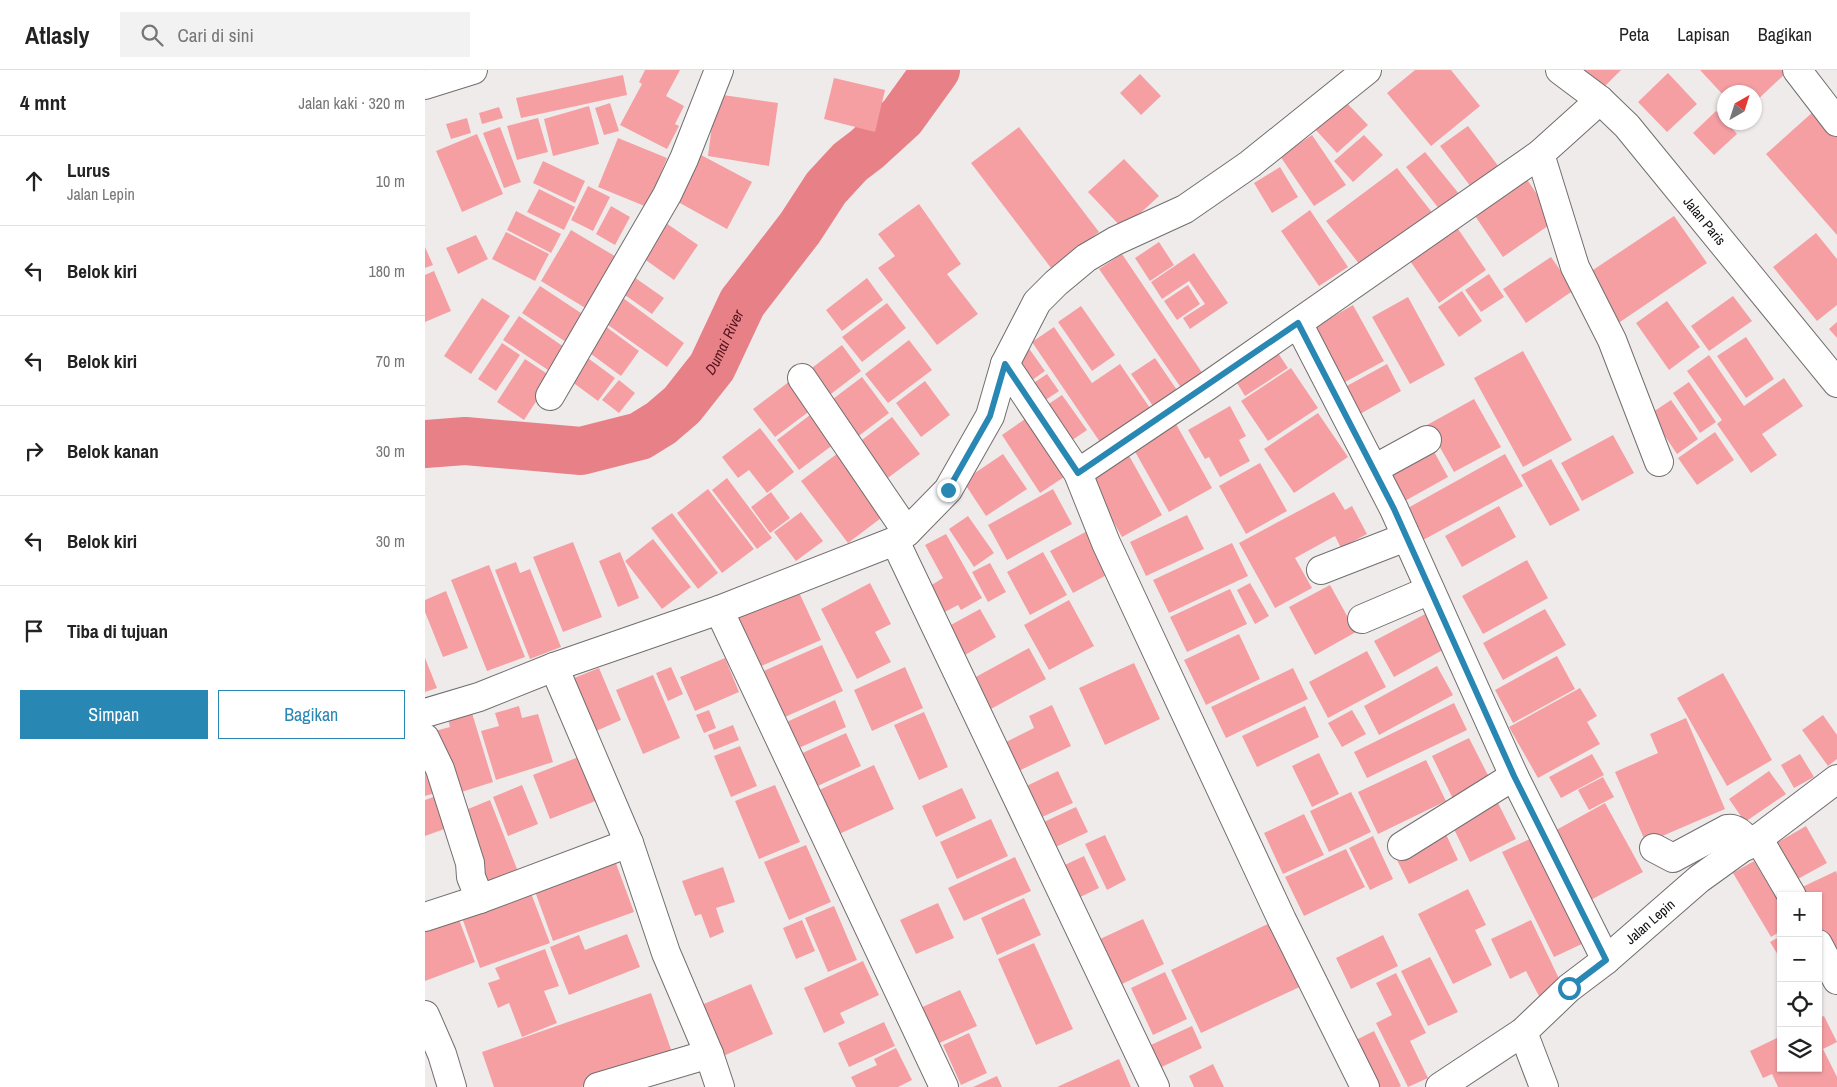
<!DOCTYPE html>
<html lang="id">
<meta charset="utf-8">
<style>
:root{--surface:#fff;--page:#f2f2f2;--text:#222;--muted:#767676;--line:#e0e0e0;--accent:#2887b3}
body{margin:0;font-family:"Archivo Narrow",sans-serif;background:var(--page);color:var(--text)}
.controls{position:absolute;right:15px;bottom:15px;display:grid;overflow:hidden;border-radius:0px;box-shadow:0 1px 4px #0004}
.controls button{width:45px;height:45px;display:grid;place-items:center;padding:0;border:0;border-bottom:1px solid var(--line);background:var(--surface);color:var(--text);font:25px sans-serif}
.compass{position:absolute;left:1292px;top:15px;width:45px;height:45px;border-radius:50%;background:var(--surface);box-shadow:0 1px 4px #0004;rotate:39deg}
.stop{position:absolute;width:15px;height:15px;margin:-11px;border:4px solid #2887b3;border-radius:50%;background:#fff}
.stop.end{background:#2887b3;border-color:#fff;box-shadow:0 1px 5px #0008}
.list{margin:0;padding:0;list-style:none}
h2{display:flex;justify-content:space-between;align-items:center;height:65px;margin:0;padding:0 20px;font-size:21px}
h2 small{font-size:16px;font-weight:400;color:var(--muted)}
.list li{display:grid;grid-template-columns:32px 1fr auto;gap:15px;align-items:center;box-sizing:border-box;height:90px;padding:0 20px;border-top:1px solid var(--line)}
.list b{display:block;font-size:19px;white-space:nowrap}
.list p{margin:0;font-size:16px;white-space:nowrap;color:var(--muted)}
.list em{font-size:16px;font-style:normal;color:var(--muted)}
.actions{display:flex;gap:10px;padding:15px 20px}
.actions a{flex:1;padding:11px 0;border:1px solid var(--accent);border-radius:0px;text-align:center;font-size:18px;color:var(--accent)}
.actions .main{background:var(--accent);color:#fff}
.icon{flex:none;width:28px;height:28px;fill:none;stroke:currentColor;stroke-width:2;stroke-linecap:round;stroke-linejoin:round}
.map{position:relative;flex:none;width:1412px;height:1017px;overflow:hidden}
header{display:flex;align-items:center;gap:30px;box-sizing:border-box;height:70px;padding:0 25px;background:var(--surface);border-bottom:1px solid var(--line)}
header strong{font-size:24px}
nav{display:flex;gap:28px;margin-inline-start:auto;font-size:18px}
.search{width:350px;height:45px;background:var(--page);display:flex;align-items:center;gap:12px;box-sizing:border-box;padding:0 18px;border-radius:0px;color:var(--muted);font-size:19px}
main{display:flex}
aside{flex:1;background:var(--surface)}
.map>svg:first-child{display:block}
</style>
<header>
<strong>Atlasly</strong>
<div class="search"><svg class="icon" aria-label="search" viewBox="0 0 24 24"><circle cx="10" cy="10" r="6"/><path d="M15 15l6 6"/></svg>Cari di sini</div>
<nav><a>Peta</a><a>Lapisan</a><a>Bagikan</a></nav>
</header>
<main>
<aside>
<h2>4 mnt<small>Jalan kaki · 320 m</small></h2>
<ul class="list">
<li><svg class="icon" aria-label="ahead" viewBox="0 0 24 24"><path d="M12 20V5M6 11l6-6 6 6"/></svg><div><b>Lurus</b><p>Jalan Lepin</p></div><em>10 m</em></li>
<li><svg class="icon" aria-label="left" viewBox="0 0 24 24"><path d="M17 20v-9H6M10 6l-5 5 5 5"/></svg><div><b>Belok kiri</b></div><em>180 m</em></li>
<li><svg class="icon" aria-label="left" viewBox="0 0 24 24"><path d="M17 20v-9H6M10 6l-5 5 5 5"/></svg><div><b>Belok kiri</b></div><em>70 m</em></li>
<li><svg class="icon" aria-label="right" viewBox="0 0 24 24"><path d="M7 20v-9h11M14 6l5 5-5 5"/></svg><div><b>Belok kanan</b></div><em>30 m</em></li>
<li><svg class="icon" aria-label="left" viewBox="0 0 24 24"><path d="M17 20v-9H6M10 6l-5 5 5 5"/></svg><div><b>Belok kiri</b></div><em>30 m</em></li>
<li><svg class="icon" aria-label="arrive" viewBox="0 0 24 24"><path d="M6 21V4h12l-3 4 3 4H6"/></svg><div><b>Tiba di tujuan</b></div></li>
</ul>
<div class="actions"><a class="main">Simpan</a><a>Bagikan</a></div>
</aside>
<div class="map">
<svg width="1412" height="1017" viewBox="0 0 1412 1017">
<rect width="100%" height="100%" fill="#f0ebeb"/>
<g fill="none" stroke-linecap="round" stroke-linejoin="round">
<path stroke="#e88187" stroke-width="48" id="s1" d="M0,374L40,371L156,381L215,366L236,353L257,335L287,297L317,233L375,158L401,118L425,92L442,79L477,47L511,0"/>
</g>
<path fill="#f59fa3" d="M220,0H255L241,26L259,36L250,54L254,56L242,79L195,55L217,14L214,12Z
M990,0H1026L1055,36L1006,76L962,23Z
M1159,0H1196L1178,18Z
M1275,0H1358L1361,3L1330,32V22H1300V27Z
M1243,3L1272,34L1242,62L1213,32Z
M715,4L736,26L716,45L695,23Z
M198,5L202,25L96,48L91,28Z
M409,8L460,20L450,62L399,49Z
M291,24L353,33L344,96L283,86Z
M919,30L943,55L912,83L889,58Z
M185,33L194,61L179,65L170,38Z
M164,36L174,74L128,86L119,49Z
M74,37L78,48L57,54L54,43Z
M1291,41L1300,50V52H1302L1312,64L1289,85L1268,63Z
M1389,41L1412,67V165L1341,84Z
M42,48L46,63L26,69L21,54Z
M113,48L123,82L92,90L82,56Z
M1043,56L1074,97L1046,117L1015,76Z
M75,57L96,112L79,118L58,63Z
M594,57L674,162L626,198L546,93Z
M52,64L78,124L37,142L11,81Z
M887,65L921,115L889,136L855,86Z
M939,65L958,85L928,112L909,91Z
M193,68L242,88L222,137L173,117Z
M1000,82L1035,125L1015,140L981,97Z
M276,85L327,112L302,159L253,132Z
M699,89L734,126L698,159L663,122Z
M118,91L160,111L150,133L108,113Z
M855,97L873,127L847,143L829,113Z
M972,98L1009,145L938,199L901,151Z
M1099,105L1130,151L1078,187L1046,140Z
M163,116L185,127L168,161L146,150Z
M114,119L150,137L139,160L102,142Z
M494,134L536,194L522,204L553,244L512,275L453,198L470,186L453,164Z
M186,136L205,147L190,175L171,164Z
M885,140L923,197L894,216L856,161Z
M91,141L136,164L126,183L82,160Z
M1249,146L1282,193L1192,254L1159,206Z
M238,151L273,175L249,210L215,186Z
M1029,153L1061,200L1014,233L981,185Z
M146,160L193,188L162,239L116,211Z
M81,162L124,184L110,211L67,189Z
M1391,163L1412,189V235L1392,251L1348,197Z
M51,165L63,189L33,204L21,178Z
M734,172L749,195L725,211L710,188Z
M0,177L8,195L0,198Z
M769,183L803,233L765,259L758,248L780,234L764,211L737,229L726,212Z
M697,184L780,307L759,322L674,199Z
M1126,187L1149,220L1101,253L1078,219Z
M9,201L26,241L0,252V205Z
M1064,204L1079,227L1056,242L1040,220Z
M209,207L239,228L227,244L197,223Z
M442,208L458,230L417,261L401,240Z
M763,215L775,234L752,250L739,231Z
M115,216L159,245L141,272L97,243Z
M1037,221L1057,251L1034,267L1013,237Z
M194,225L259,273L242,297L176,250Z
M1308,226L1327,251L1284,281L1266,256Z
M983,227L1020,295L985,314L947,247Z
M57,228L85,246L46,304L19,286Z
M1242,231L1275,277L1244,300L1211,253Z
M462,233L481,258L437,292L417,267Z
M928,235L959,291L920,312L890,257Z
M656,236L690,285L667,301L633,252Z
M94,246L139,277L123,300L78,270Z
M1412,252V268L1404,259Z
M176,253L214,281L196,306L158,278Z
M629,257L667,313L695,294L729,344L679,378L607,272Z
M1321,267L1349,309L1321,328L1292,286Z
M484,270L507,300L463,333L440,304Z
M77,273L95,285L71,321L53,309Z
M417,275L436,301L398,330L379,304Z
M603,277L620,301L603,313L586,288Z
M851,280L863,298L820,326L809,308Z
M1098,281L1147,370L1098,397L1049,308Z
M156,283L190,308L173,331L139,306Z
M1284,285L1319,336L1359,308L1378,336L1337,364L1352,385L1326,403L1292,354L1297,350L1262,301Z
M730,288L754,323L730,339L706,304Z
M100,289L127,307L99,350L72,332Z
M962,294L976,321L935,344L920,317Z
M866,298L893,338L843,371L816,331Z
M622,304L634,321L616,333L604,316Z
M437,307L464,343L427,371L400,335Z
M369,308L390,337L350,367L328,339Z
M194,310L210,323L194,343L177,330Z
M500,311L525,345L496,367L471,333Z
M1264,312L1291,352L1275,363L1248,323Z
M637,325L662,360L643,373L619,337Z
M1049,329L1076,377L1029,402L1002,355Z
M1246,330L1273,369L1252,384L1225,344Z
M805,336L821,366L814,370L825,391L795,407L784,387L780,389L763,360Z
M393,339L416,369L374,400L352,370Z
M893,343L923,387L869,423L839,379Z
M467,347L495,384L456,413L429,376Z
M603,347L642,405L615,423L577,365Z
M751,354L787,418L744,442L708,378Z
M335,358L369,402L342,423L324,400L313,408L297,387Z
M1290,362L1309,390L1272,415L1253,388Z
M1188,365L1209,403L1157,431L1136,393Z
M1007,378L1023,407L978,432L962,403Z
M417,380L464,442L423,473L376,411Z
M702,382L737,445L697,467L662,404Z
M578,384L602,419L561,446L538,411Z
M1080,384L1098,416L998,470L981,439Z
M1126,389L1155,440L1125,456L1096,405Z
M835,393L862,441L821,464L794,416Z
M302,408L347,468L332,479L287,420Z
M283,419L329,479L297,503L252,443Z
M628,419L647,454L582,490L563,455Z
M346,422L365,448L345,463L326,437Z
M909,422L920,440L927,436L942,464L916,478L910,466L870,488L887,518L850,538L814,473Z
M1074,436L1091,467L1037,497L1020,466Z
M376,442L398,471L371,491L349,462Z
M247,443L293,503L273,519L226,458Z
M762,445L779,479L721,506L705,472Z
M543,446L569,483L549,497L524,459Z
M666,459L689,501L648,523L625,481Z
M521,464L557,528L536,540L533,535L514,545L500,519L518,508L500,475Z
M228,469L266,517L237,539L200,491Z
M148,472L177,547L138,562L108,487Z
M807,473L823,506L744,543L728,510Z
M195,482L214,528L193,537L174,491Z
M618,482L642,525L605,545L582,502Z
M1102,490L1123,528L1058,564L1037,526Z
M91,492L95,503L105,499L136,577L105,589L70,500Z
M565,493L581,522L563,532L547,502Z
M64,495L100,587L62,601L26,510Z
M445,513L466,554L450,562L466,592L432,609L396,539Z
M825,513L844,546L830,554L812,520Z
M905,515L931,562L890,585L864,537Z
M372,518L396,570L327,600L303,548Z
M805,519L822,554L762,582L745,547Z
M21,521L43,578L18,587L0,542V530Z
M644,530L669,576L624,600L599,555Z
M555,539L571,567L540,585L524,556Z
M1120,539L1141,575L1078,610L1058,573Z
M1004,542L1023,577L969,607L949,571Z
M814,564L835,609L781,635L759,590Z
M397,575L418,621L351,651L330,605Z
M604,578L621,609L564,640L547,609Z
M942,581L961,617L903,648L884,612Z
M1132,586L1150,619L1088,653L1070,620Z
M0,588L12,618L0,622Z
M300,588L314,622L270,641L255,607Z
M709,593L735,649L680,675L654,618Z
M1012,596L1028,625L954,665L939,636Z
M246,597L258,624L243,631L231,603Z
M480,597L498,638L447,661L429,620Z
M174,598L196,650L162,665L139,612Z
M868,598L883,629L801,668L786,637Z
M1298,603L1347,690L1302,716L1252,628Z
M228,605L255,668L218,684L191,620Z
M1155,618L1172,646L1162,652L1175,674L1113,708L1084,657Z
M410,630L421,657L367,681L355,655Z
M1029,633L1042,660L942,708L929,682Z
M627,635L646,676L585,705L571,677L609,658L604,646Z
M94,636L97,648L113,644L128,692L71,710L56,661L74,656L70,643Z
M880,636L894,667L832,697L817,666Z
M284,640L291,658L279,663L271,645Z
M927,640L941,664L917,677L903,653Z
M499,642L523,697L494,710L469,655Z
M47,643L68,712L30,724L10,661L25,657L23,649Z
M1398,645L1412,665V689L1403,696L1377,660Z
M1261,648L1300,739L1221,773L1190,702L1233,683L1225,664Z
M308,655L314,670L289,680L283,665Z
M421,663L436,696L384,720L369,687Z
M1044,668L1069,717L1031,735L1007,686Z
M315,676L332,716L306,727L289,686Z
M894,683L914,724L887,737L867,696Z
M1167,684L1179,705L1136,728L1124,707Z
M1375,684L1389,707L1369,718L1356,695Z
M156,686L173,730L125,749L108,705Z
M1001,690L1021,731L953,764L933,722Z
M0,694L10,723L0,726Z
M449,695L469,739L412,765L392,721Z
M633,701L648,733L606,752L591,721Z
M1344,701L1361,724L1320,752L1304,729Z
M1178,707L1189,727L1164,740L1153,720Z
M97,715L113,754L83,766L68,727Z
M350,715L375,772L334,789L310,731Z
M537,718L551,748L511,767L497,736Z
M926,722L946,762L904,782L885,741Z
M11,726L22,758L0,766V730Z
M65,730L94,804L60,817L31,744Z
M1072,731L1091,769L1045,792L1026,753Z
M1180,733L1218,802L1162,832L1124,764Z
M651,737L663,762L620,782L608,757Z
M879,744L899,785L858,804L839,763Z
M566,749L583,786L532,809L515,772Z
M1381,756L1402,793L1371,810L1350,774Z
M1019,760L1033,790L984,814L969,784Z
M680,765L701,810L682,820L660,774Z
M948,766L968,809L945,820L924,778Z
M1107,768L1159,873L1129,887L1077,782Z
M381,775L406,832L364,850L339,792Z
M921,779L940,817L879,846L860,807Z
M659,786L674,818L647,831L631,799Z
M590,787L606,821L539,851L523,818Z
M189,788L209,842L128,871L108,816Z
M1329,791L1356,836V861L1346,867L1308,803Z
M298,797L310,832L291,838L299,862L285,868L276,844L270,846L257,811Z
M1411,801L1412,804V896L1393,859V826H1377L1373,819Z
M104,818L125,873L55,898L35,842Z
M1043,819L1061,855L1050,860L1067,895L1028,914L993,844Z
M599,828L616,865L572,885L556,848Z
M513,833L529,868L491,884L475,850Z
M409,836L432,890L403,902L380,848Z
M33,847L50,892L0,911V859Z
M718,849L739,894L695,915L673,870Z
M377,850L390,881L371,889L358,858Z
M851,850L881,914L776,963L746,900Z
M1106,850L1138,917L1115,928L1101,901L1085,909L1066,869Z
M202,864L215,897L144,925L125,877L154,865L160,880Z
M958,865L973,896L926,919L911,888Z
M1356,866V890L1345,872Z
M609,873L648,959L611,975L573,889Z
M120,879L134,916L119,921L132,953L97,967L84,933L73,938L63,913L75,909L70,898Z
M1005,887L1033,942L1003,956L976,901Z
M438,891L454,925L415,943L420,953L399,963L379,918Z
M740,902L762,949L728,965L706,918Z
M971,903L1001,963L985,971L1003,1008L983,1017L951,953L967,945L951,913Z
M326,914L348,964L296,987L274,936Z
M535,920L552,956L510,975L493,939Z
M226,923L248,985L156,1017H69L57,982Z
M1399,946L1412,972L1398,979L1412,1007V1017H1353L1347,1004L1338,1008L1325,981L1356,966V998H1393V948Z
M459,952L470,976L424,997L413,973Z
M767,956L777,978L726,1002L715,980Z
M949,961L976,1016L974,1017H947L925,973Z
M544,963L562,1003L536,1015L518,975Z
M471,978L487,1010L473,1017H431L426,1007L452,995L449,989Z
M694,989L706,1017H632Z
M788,994L799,1017H769L764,1006Z
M572,1006L577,1017H548Z"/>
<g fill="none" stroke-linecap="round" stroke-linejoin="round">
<g stroke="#726e6e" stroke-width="30">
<g id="minor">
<path id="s2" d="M1135,0L1175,30L1202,56L1412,313"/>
<path d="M1372,0L1412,52"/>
<path d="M1115,84L1150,197L1187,270L1234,392"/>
<path d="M873,253L969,439L1089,706L1181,890"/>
<path d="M580,294L653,403L681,473L857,850L940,1017"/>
<path d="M377,308L482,462"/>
<path d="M125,326L242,125L259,89L294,0"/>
<path d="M949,399L1002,370"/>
<path d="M653,403L781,317L1115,84L1175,30"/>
<path d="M470,471L730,1017"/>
<path d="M896,500L981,467"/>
<path d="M294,540L519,1017"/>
<path d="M937,549L1005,520"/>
<path d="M129,597L204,773L241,883L284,984L295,1017"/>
<path d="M0,643L54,627L129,597L294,540L470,471L482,462L523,420L565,346L580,294L612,232L631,213L661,188L690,171L760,139L825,94L942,0"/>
<path d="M0,668L15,699L45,793L46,807L55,829L0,847"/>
<path d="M1333,768L1367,826"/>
<path d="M977,776L1089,706"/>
<path d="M1229,778L1248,788L1302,759C1312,757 1319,767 1326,774"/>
<path d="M55,829L204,773"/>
<path d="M1393,874L1412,910"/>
<path d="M0,945L17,984L27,1017"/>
<path d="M1098,962L1119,1017"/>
<path d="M173,1017L284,984"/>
<path id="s3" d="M1015,1017L1098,962L1144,918L1181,890L1274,809L1317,778L1326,774L1412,709"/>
</g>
</g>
<g stroke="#726e6e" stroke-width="30">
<path id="major" d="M0,15L48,0"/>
</g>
<use href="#minor" stroke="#fff" stroke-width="28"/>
<use href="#major" stroke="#fff" stroke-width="28"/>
</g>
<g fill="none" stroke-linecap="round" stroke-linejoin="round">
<path stroke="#2887b3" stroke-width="6" d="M523,420L565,346L580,294L653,403L873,253L969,439L1089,706L1181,890L1144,918"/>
</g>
<g text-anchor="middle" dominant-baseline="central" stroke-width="4" stroke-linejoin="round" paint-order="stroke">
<g font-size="14" fill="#110f0f" stroke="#fff">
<text stroke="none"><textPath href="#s2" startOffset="210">Jalan Paris</textPath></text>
<text stroke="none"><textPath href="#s3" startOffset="268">Jalan Lepin</textPath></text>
</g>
<g font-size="15" font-style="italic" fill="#52121b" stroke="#fff">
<text stroke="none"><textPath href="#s1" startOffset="346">Dumai River</textPath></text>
</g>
</g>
</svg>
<div class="controls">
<button>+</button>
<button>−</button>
<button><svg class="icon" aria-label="locate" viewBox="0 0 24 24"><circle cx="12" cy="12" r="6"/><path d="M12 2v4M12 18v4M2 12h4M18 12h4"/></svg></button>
<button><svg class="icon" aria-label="layers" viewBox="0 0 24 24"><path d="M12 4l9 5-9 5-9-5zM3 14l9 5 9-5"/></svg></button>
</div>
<svg class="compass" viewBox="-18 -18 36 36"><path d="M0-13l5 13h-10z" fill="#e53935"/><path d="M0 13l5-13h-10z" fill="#767676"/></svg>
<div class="stop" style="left:1144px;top:918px"></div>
<div class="stop end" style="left:523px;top:420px"></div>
</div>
</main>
